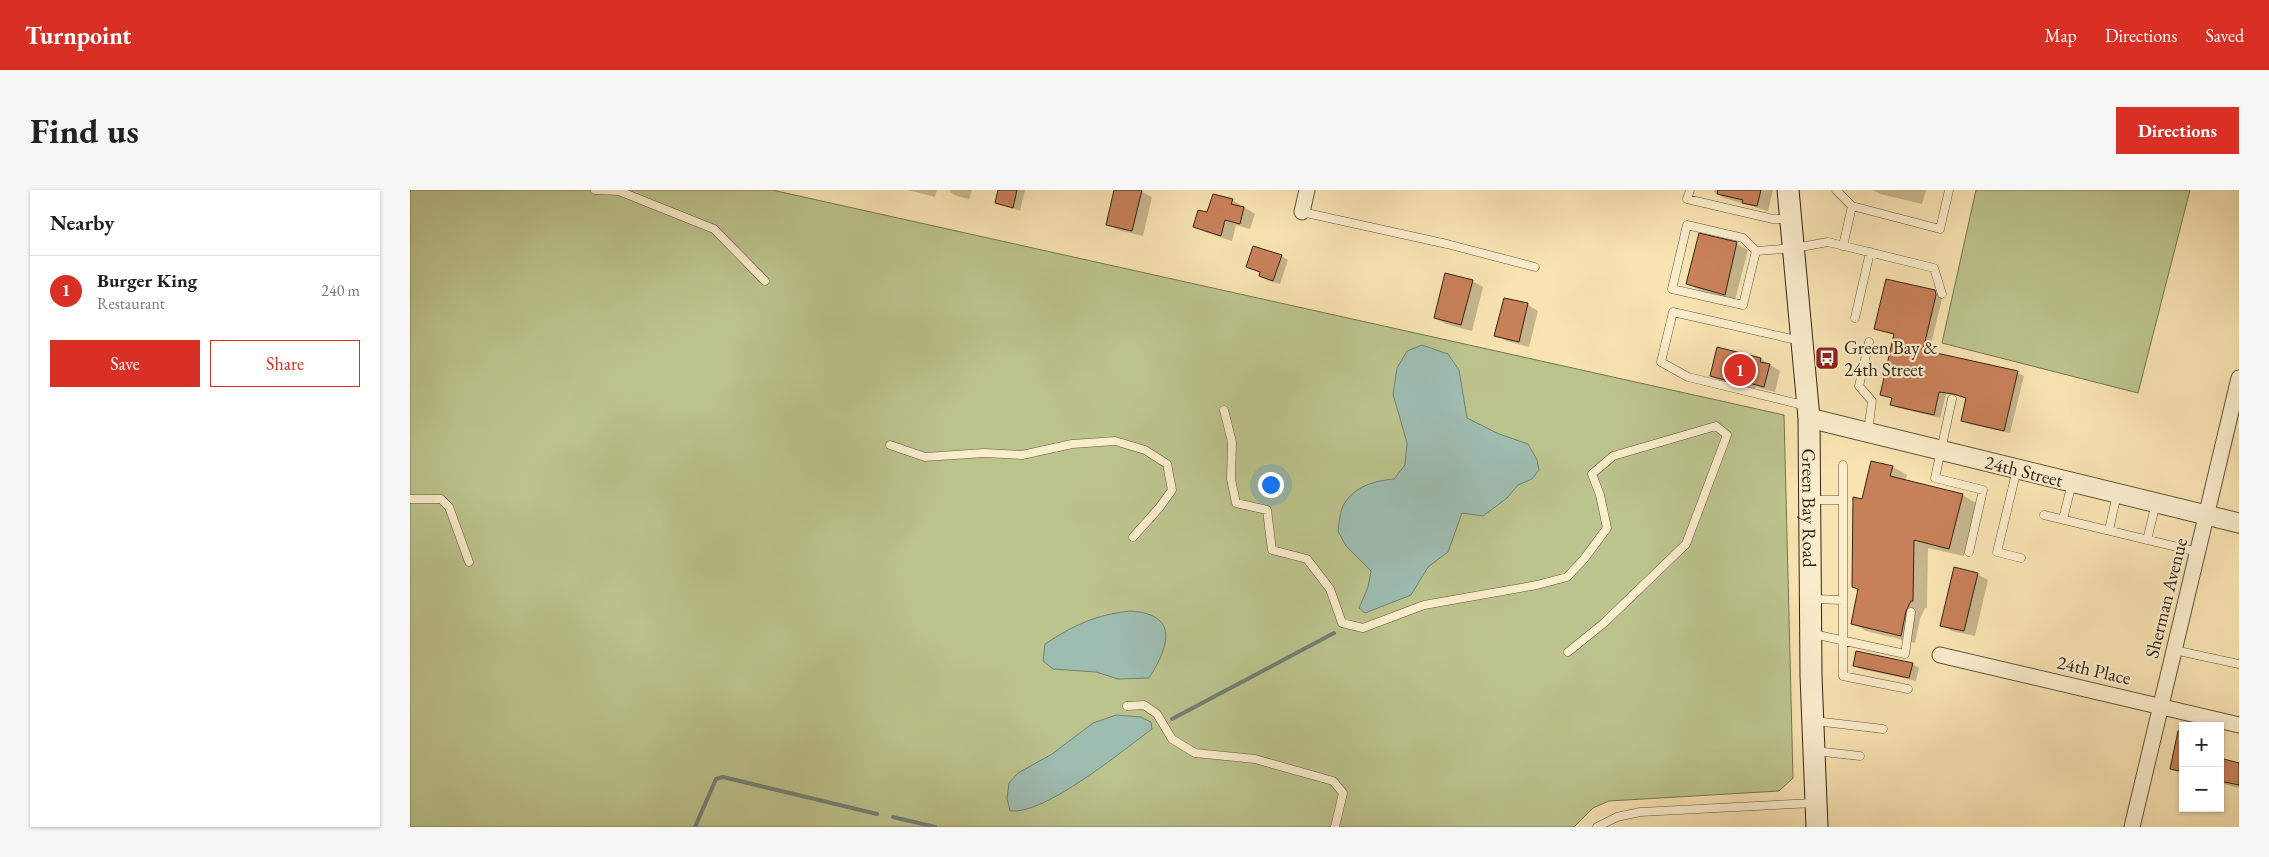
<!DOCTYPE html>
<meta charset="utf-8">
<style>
:root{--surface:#fff;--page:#f6f6f6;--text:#222;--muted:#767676;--line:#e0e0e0;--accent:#d93025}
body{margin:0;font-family:"EB Garamond",serif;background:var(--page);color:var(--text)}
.controls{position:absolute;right:15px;bottom:15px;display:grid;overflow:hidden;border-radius:0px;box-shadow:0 1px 4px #0004}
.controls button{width:45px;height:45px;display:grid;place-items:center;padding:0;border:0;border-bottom:1px solid var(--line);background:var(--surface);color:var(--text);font:25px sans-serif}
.you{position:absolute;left:860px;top:294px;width:18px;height:18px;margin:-12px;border:4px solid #fff;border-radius:50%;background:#1a73e8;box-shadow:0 0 0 8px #1a73e833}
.badge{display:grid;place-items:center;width:32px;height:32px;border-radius:50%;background:var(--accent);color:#fff;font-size:16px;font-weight:700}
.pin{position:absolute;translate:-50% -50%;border:2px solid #fff;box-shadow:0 1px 5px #0006}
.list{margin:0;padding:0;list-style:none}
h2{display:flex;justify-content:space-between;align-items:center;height:65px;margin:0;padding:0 20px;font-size:21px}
h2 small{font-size:16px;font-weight:400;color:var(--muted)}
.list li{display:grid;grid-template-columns:32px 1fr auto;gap:15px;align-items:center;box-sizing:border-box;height:70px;padding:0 20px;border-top:1px solid var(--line)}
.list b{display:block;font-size:19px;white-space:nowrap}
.list p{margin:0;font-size:16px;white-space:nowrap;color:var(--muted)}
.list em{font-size:16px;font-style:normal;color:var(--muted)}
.actions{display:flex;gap:10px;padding:15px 20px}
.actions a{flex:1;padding:11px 0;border:1px solid var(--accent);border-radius:0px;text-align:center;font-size:18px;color:var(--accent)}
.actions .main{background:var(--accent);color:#fff}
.map{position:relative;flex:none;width:1829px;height:637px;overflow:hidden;border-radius:0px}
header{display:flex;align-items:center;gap:30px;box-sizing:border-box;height:70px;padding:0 25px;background:var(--accent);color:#fff}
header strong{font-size:24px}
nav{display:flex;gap:28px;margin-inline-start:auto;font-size:18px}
.intro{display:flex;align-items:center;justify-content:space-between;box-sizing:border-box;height:120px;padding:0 30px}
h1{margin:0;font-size:35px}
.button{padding:12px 22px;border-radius:0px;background:var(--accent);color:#fff;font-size:18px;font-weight:700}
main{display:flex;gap:30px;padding:0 30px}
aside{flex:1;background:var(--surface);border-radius:0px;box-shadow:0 1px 4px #0004}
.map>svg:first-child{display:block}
</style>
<header>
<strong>Turnpoint</strong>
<nav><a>Map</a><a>Directions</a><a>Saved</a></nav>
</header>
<div class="intro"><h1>Find us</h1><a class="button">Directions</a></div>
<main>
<aside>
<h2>Nearby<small></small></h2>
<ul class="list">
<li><span class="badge">1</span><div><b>Burger King</b><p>Restaurant</p></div><em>240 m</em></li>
</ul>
<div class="actions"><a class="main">Save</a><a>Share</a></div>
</aside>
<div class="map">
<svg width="1829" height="637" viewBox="0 0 1829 637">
<rect width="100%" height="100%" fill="#f8e3b1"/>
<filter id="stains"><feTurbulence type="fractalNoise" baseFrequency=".004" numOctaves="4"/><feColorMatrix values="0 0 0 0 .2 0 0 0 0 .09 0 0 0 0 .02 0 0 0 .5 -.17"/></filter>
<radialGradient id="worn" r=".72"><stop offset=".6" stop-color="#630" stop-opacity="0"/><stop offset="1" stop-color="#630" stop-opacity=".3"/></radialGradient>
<path fill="#bcc48d" stroke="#777452" d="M0,0H362L1374,225L1383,588L1369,601L1199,611L1183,618L1164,637H0Z
M1566,0H1780L1728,203L1532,153Z"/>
<path fill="#9ebdb1" stroke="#738074" d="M1012,155L1038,164L1049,180L1057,228L1089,244L1118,254L1127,270L1129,280L1122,289L1108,295L1097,308L1073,326L1052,323L1038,362L1018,377L1001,405L955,423L949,418L958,397L961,381L936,356L928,341C929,333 930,321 934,314C945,296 964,291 984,289L995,275L997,253L983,204L987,178L997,161Z
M720,421C770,424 759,457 739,488L708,489L686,482L643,479L633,471L635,454C664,435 685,425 720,421Z
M706,525L731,527L741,532L742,539C712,561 635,625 600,621L597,608L599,593L608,583L642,564L683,533Z"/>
<path fill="#0003" d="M498,0H527L525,7Z
M540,0H562L559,9L547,6L540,2Z
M590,0H615L610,21L586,12Z
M705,0H728L742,7L733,46L708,40L697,34Z
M1304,0H1363L1358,21L1314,8L1304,2Z
M1463,0H1516L1512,14L1470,4Z
M822,10L845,24L840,39L826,35L822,51L795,42L785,36L798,24Z
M1290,45L1327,54L1338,60L1325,110L1289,100L1278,94Z
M871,66L878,70L870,94L857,90L851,86V83L838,77Z
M1062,91L1073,97L1062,141L1036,134L1025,128Z
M1524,101L1531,105L1532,109L1519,162L1608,183L1614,186L1600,243L1559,234L1553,230L1558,209L1551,207L1536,204L1530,228L1488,218L1482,215L1483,209L1471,204L1485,145L1465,139Z
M1117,114L1128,121L1119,157L1097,151L1086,145Z
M1308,159L1351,169L1370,181L1365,202L1346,197L1345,200L1312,192L1301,186Z
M1483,277L1497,285L1495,291L1552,305L1566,313L1554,366L1518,358L1517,418H1515L1510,429L1505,453L1456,441L1442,433L1449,400L1443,397L1453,311Z
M1567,384L1578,390L1565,446L1542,441L1531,435Z
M1502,474L1509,478L1506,491L1451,479L1444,475Z
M1810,569L1829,574V598L1810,593Z"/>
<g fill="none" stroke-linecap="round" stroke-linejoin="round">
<path stroke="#738074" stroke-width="4" d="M762,529L924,443
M483,627L525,637
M285,637L306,589L313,587L467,624"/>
</g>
<path fill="#c98159" stroke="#322518" d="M588,0H607L603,18L585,13Z
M704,0H732L722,41L696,35Z
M1308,0H1351L1347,16L1332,13L1333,10L1307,4Z
M803,4L823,9L821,14L834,17L830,34L815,30L811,46L783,37L788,20L797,22Z
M1289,43L1327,52L1315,105L1276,94Z
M843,56L872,65L863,91L849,86L850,82L836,77Z
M1035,83L1063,90L1051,135L1024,128Z
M1476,89L1525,100L1526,105L1513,160L1608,181L1594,241L1551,231L1556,208L1544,204L1529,202L1524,225L1480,215L1482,208L1470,205L1484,144L1464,139Z
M1094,108L1118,113L1109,152L1084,146Z
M1307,157L1351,168L1350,172L1360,174L1354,197L1335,192L1334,195L1300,186Z
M1461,271L1483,276L1480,286L1553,304L1539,359L1504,350L1503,411H1501L1496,421L1491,446L1441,434L1448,399L1442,397L1443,307L1452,309Z
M1544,377L1568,383L1554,441L1530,436Z
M1446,461L1503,473L1499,488L1443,476Z
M1768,541L1773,542V582L1760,579Z
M1810,568L1829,573V595L1810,591Z"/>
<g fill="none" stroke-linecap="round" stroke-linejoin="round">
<g stroke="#64543e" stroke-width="9">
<path id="service" d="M185,0L209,1L304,39L355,91
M1280,0L1277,9L1363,29H1378
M1426,0L1442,16L1530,39L1539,0
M892,22L1037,54L1125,77
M1277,35L1333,48L1346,61L1333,115L1262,99Z
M1433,56L1442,16
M1346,61L1385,58L1418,52L1524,78L1532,104
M1445,128L1460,62
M1391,151L1263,122L1251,172L1278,187L1397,216
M1542,209L1525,288L1573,300L1559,362
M814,220L822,252L821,289L826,313L857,320L862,360L897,369L920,399L932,433L953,438L1014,415L1127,395L1157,387L1174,369L1197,338L1190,305L1182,284L1203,266L1306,236L1317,245L1276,354L1194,433L1158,462
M1458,242L1462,211L1449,196L1459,152
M480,255L515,267L574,263L612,265L662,254L705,251L735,260L757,274L762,300L749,318L723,347
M1433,275V486L1498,499
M1607,279L1587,362L1611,368
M0,309H31L39,317L59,372
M1402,310H1433
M1634,325L1788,362
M1653,329L1662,293
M1699,340L1707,304
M1737,350L1746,313
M1403,409L1433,410
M1403,444L1495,464L1501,422
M1764,460L1829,474
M717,516L734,515L747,524L762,549L785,563L845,569L923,591L933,603L925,637
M1405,531L1473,539
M1405,561L1450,566
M1187,637L1207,627L1230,622L1404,613"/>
</g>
<g stroke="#64543e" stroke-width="17">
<path id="minor" d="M892,22L897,0
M1530,465L1829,535
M1722,637L1829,188"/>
</g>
<g stroke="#64543e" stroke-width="21">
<path id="tertiary" d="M1399,228L1829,333"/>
</g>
<g stroke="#322518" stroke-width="23">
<g id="secondary">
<path id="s1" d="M1378,0L1399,228L1401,486L1407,637"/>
</g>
</g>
<use href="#service" stroke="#faedcc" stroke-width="8"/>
<use href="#minor" stroke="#faedcc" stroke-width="15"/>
<use href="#tertiary" stroke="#faedcc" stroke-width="19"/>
<use href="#secondary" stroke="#faedcc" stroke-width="21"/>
</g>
<defs>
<g id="bus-square" transform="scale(1.25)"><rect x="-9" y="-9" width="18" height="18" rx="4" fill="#8f2418" stroke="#faedcc"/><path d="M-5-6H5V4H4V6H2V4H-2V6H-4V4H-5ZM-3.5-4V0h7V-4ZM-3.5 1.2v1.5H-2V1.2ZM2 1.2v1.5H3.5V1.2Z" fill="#fff"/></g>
</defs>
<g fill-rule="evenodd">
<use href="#bus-square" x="1417" y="168"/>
</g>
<g text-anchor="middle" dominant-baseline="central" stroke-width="4.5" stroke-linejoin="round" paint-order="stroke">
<g font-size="19" fill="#322518" stroke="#faedcc" text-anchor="start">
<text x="1434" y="157">Green Bay &amp;<tspan x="1434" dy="22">24th Street</tspan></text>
</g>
<g font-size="19" fill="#322518" stroke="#faedcc">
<text transform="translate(1614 281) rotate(14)">24th Street</text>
<text stroke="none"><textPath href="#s1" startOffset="319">Green Bay Road</textPath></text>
<text transform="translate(1756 408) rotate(-76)">Sherman Avenue</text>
<text transform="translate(1684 480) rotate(13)">24th Place</text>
</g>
</g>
<rect width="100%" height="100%" filter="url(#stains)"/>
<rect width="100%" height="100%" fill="url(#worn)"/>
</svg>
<div class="controls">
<button>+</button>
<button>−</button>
</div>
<div class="you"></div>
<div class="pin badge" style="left:1330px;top:180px">1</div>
</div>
</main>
